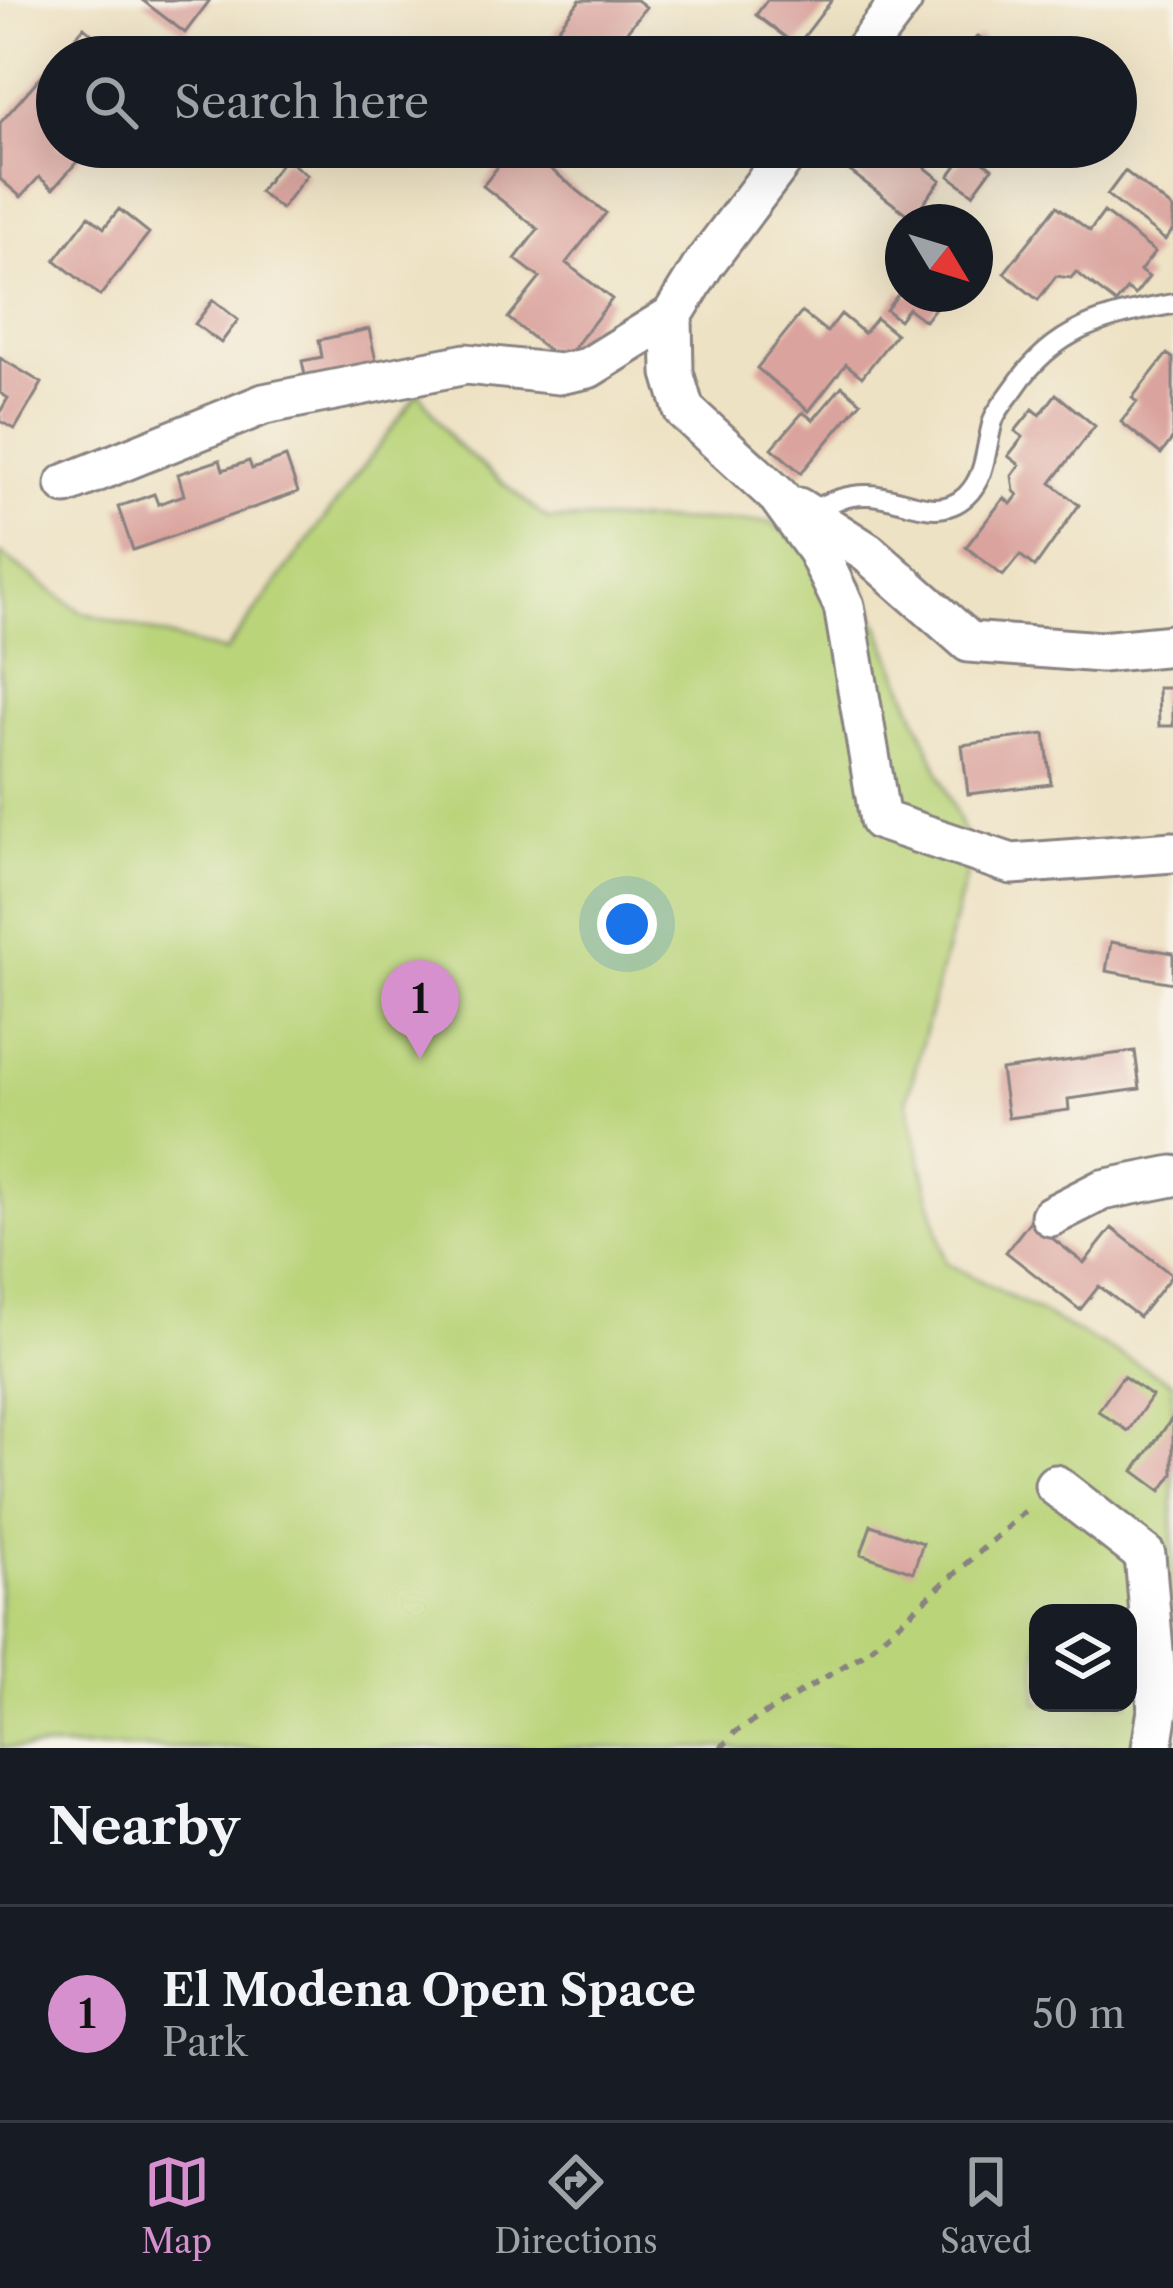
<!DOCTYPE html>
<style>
:root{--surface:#171b24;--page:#242831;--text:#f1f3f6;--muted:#9ea1a6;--line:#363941;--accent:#d690ce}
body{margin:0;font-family:"Libre Caslon Text",serif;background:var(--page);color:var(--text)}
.controls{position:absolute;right:36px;bottom:36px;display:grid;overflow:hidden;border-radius:24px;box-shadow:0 12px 48px #0002}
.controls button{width:108px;height:108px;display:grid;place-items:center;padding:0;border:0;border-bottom:3px solid var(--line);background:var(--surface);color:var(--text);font:60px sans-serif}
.compass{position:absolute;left:885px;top:204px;width:108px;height:108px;border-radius:50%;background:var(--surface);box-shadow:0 12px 48px #0002;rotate:128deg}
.you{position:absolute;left:627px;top:924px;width:42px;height:42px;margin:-30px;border:9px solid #fff;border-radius:50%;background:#1a73e8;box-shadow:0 0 0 18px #1a73e833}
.badge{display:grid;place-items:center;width:78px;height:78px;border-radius:50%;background:var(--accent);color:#111;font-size:39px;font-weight:700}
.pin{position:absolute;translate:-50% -99px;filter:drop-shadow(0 3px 6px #0008)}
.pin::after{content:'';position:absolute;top:63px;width:42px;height:36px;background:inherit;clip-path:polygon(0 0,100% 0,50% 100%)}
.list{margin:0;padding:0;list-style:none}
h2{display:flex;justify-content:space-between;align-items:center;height:156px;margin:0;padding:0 48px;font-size:51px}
h2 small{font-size:39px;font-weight:400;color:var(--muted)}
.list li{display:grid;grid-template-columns:78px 1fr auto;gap:36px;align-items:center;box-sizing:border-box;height:216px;padding:0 48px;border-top:3px solid var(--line)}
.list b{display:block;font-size:45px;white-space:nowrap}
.list p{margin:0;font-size:39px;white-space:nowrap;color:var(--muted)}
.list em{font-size:39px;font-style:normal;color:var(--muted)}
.icon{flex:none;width:66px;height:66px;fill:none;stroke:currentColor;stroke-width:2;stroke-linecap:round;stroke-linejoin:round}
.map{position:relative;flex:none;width:1173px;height:1748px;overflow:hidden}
.search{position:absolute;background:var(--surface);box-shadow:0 12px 48px #0002;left:36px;right:36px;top:36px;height:132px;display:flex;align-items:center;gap:30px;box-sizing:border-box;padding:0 42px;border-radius:66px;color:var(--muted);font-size:45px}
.sheet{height:372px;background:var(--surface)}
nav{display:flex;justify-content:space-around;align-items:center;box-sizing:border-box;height:168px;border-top:3px solid var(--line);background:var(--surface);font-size:33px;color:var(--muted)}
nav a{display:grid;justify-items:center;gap:6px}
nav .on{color:var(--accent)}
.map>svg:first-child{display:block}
</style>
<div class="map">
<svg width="1173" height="1748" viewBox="0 0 1173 1748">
<rect width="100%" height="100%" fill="#f7f3e8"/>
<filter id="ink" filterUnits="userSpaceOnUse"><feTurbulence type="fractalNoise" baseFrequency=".00833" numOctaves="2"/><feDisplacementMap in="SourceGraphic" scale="24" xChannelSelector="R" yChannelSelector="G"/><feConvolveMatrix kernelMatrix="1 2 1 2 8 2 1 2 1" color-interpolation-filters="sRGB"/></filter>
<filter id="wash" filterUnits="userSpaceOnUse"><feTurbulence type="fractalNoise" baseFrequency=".004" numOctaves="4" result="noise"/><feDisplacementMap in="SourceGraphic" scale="48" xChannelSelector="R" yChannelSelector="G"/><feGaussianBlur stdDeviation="2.7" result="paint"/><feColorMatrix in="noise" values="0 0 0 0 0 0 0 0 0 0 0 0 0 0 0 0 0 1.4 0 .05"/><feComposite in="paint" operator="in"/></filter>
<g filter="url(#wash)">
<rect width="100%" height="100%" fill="#eee2c4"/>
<path fill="#bad47a" stroke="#6e7b5a" stroke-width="3" fill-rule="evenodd" d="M419,392L454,443L547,519L769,522L860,581L972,852L907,1100L945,1262L1173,1383V1748H0V553L81,612L225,652ZM1038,1613H1128V1703H1038Z"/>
<g id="blocks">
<path fill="#daa39d" d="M142,0H210L185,33Z
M580,0H637L646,7L607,57H549L561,41L553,35Z
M767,0H832L797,46L756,15Z
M84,27L118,57H58Z
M978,36L1006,57H957Z
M57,58V147H90L53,189L39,177L21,197L0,179V123Z
M513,147H523L606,213L566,263L612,299L563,362L508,318L540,278L515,259L538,229L483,186Z
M858,147H899L941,180L912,218L843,166Z
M968,150L992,168L973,194L949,176Z
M285,158L307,175L281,209L259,192Z
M1125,171L1173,209V230L1165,240L1107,195Z
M1057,206L1090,231L1104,212L1155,252L1140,271L1149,277L1135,295L1127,289L1116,303L1076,272L1071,278L1056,276L1038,300L1004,273Z
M119,209L149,233L100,296L55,260L89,216L104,228Z
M903,288V294H936L942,299L925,321L908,308L899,320L886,310Z
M213,300L238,320L221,343L195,324Z
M802,312L827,332L841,314L864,333L876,318L896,334L862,377L846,364L809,411L757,368Z
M369,329L379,375L308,390L302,361L322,357L319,340Z
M1167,354L1173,358V438L1161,454L1121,422L1137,402L1132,398Z
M0,358L42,383L15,429L0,421V412L8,398L0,393Z
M842,386L861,402L801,473L772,448L803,412L813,420Z
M1056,394L1095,426L1051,483L1079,505L1035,567L1020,555L1003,576L966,547L1004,498L1011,504L1018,495L1014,491L1012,476L1020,465L1008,456L1023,437L1015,431L1033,409L1040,415Z
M286,457L298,492L133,550L118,507L154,494L158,504L184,495L178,474L220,460L223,470L249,461L252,469Z
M1158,688H1173V726H1159Z
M1045,734L1051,784L968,794L962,745Z
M1111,942L1173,953V983L1106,971Z
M1135,1051L1140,1089L1068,1099L1069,1110L1008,1118L1001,1070Z
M1030,1221L1084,1263L1112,1228L1172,1275L1139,1317L1099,1286L1080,1310L1006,1252Z
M1123,1376L1152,1396L1128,1431L1098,1411Z
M1173,1417V1474L1161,1491L1134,1471Z
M871,1525L923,1543L913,1572L861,1554Z"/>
</g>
</g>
<g filter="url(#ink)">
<use href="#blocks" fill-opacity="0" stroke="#888280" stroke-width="3"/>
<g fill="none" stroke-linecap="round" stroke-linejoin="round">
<g stroke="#888280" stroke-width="24">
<path id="service" d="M807,513C825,503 848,494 869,495C902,496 937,523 966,496C988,475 985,444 994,418C999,407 1008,397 1015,387C1055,328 1105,316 1173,304"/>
</g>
<g stroke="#888280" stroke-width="45">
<path id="minor" d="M859,57L902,0
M672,316L673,373L684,410L778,496L817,550L844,606L880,820L1012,864L1173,852
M66,484L264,404L466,364L559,374L588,368L672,316L704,264L792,147
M798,508L868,553L969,642L1101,652L1173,645
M1051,1216L1102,1190L1173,1176
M1055,1485L1145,1555L1158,1710L1152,1748"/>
</g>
<path stroke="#888280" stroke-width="6" stroke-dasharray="9 9" stroke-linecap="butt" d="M721,1748L735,1732L864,1654L1029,1508"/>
<use href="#service" stroke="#fff" stroke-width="18"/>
<use href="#minor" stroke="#fff" stroke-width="39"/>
</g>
</g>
</svg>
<div class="controls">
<button><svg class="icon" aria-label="layers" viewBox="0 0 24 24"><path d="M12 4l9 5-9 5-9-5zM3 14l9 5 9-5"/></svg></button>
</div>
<svg class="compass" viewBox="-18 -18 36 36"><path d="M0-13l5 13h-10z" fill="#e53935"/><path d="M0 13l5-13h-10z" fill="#9ea1a6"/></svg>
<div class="you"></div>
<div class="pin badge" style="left:420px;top:1059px">1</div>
<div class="search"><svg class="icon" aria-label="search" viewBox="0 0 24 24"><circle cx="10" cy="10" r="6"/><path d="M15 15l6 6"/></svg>Search here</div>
</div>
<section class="sheet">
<h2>Nearby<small></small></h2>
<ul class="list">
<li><span class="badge">1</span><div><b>El Modena Open Space</b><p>Park</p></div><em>50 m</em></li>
</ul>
</section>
<nav>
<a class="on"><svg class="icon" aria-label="map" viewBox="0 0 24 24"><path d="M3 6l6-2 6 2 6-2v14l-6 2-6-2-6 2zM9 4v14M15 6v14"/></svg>Map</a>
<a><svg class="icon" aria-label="directions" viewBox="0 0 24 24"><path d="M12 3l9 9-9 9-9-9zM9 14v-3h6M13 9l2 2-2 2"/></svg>Directions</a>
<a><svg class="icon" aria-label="saved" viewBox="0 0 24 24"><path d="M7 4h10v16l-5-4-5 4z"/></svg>Saved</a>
</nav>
